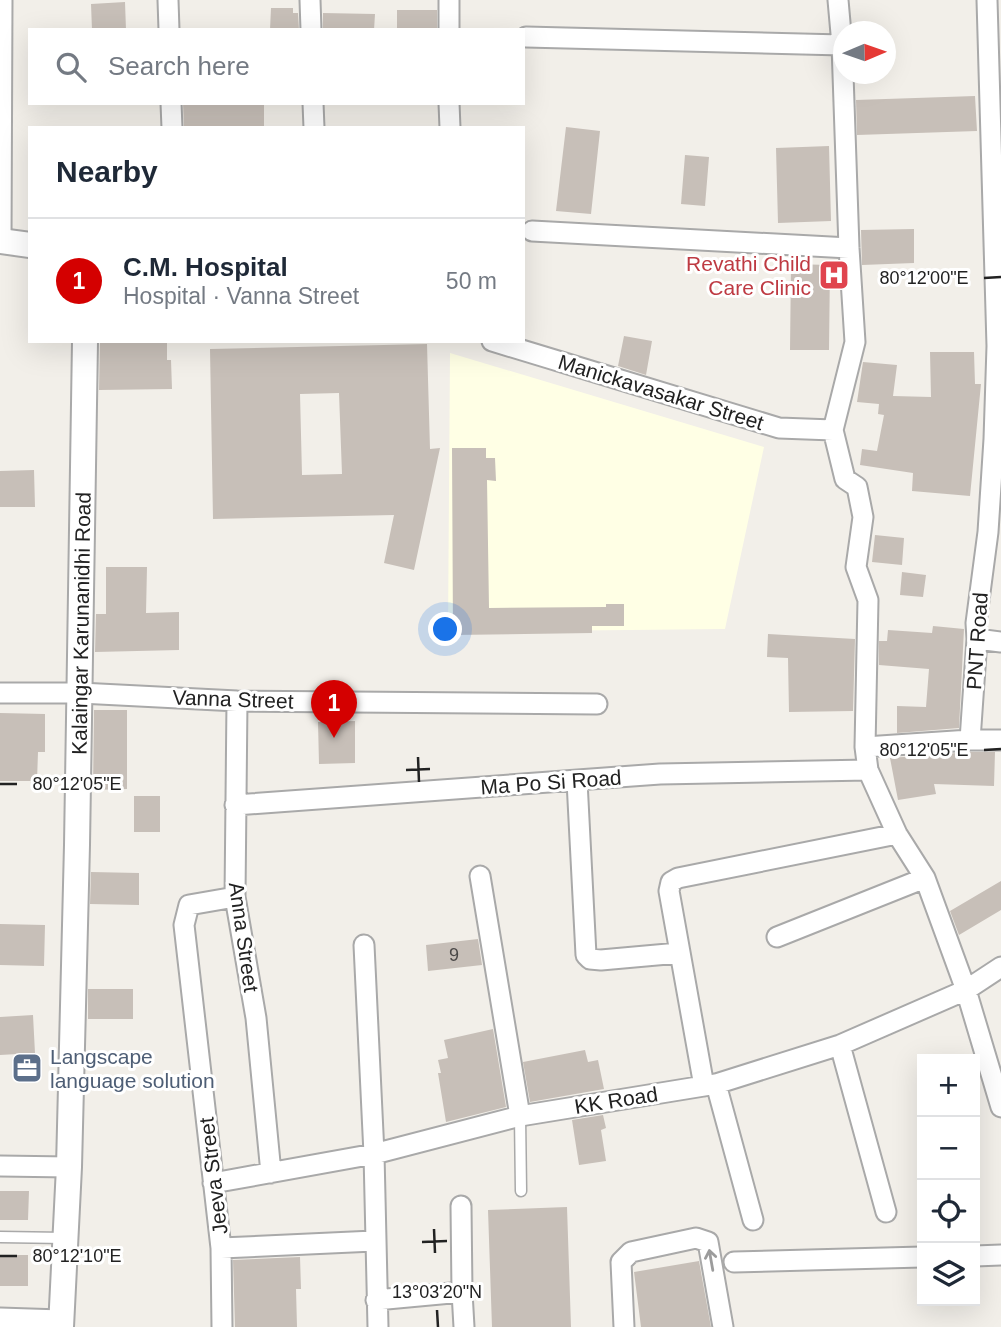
<!DOCTYPE html>
<meta charset="utf-8">
<style>
:root{--surface:#fff;--page:#f6f6f7;--text:#1f2937;--muted:#747a83;--line:#e0e1e3;--accent:#d40000}
body{margin:0;font-family:Helvetica,sans-serif;background:var(--page);color:var(--text)}
.controls{position:absolute;right:21px;bottom:21px;display:grid;overflow:hidden;border-radius:0px;box-shadow:0 7px 28px #0002}
.controls button{width:63px;height:63px;display:grid;place-items:center;padding:0;border:0;border-bottom:2px solid var(--line);background:var(--surface);color:var(--text);font:35px sans-serif}
.compass{position:absolute;left:833px;top:21px;width:63px;height:63px;border-radius:50%;background:var(--surface);box-shadow:0 7px 28px #0002;rotate:88deg}
.you{position:absolute;left:446px;top:630px;width:24px;height:24px;margin:-18px;border:5px solid #fff;border-radius:50%;background:#1a73e8;box-shadow:0 0 0 10px #1a73e833}
.badge{display:grid;place-items:center;width:46px;height:46px;border-radius:50%;background:var(--accent);color:#fff;font-size:23px;font-weight:700}
.pin{position:absolute;translate:-50% -58px;filter:drop-shadow(0 2px 4px #0008)}
.pin::after{content:'';position:absolute;top:37px;width:24px;height:21px;background:inherit;clip-path:polygon(0 0,100% 0,50% 100%)}
.list{margin:0;padding:0;list-style:none}
h2{display:flex;justify-content:space-between;align-items:center;height:91px;margin:0;padding:0 28px;font-size:30px}
h2 small{font-size:23px;font-weight:400;color:var(--muted)}
.list li{display:grid;grid-template-columns:46px 1fr auto;gap:21px;align-items:center;box-sizing:border-box;height:126px;padding:0 28px;border-top:2px solid var(--line)}
.list b{display:block;font-size:26px;white-space:nowrap}
.list p{margin:0;font-size:23px;white-space:nowrap;color:var(--muted)}
.list em{font-size:23px;font-style:normal;color:var(--muted)}
.icon{flex:none;width:38px;height:38px;fill:none;stroke:currentColor;stroke-width:2;stroke-linecap:round;stroke-linejoin:round}
.map{position:relative;flex:none;width:1001px;height:1327px;overflow:hidden}
.search{position:absolute;background:var(--surface);box-shadow:0 7px 28px #0002;left:28px;top:28px;width:497px;height:77px;display:flex;align-items:center;gap:18px;box-sizing:border-box;padding:0 24px;border-radius:0px;color:var(--muted);font-size:26px}
.panel{position:absolute;background:var(--surface);box-shadow:0 7px 28px #0002;left:28px;top:126px;width:497px;height:217px;border-radius:0px}
.map>svg:first-child{display:block}
</style>
<div class="map">
<svg width="1001" height="1327" viewBox="0 0 1001 1327">
<rect width="100%" height="100%" fill="#f2efe9"/>
<path fill="#ffffe5" d="M450,353L764,447L725,629L448,632Z"/>
<path fill="#c7bfb8" fill-rule="evenodd" d="M125,2L126,30H92L91,4Z
M271,8H293V13H298L299,30H270Z
M397,10H437V28H397Z
M323,13L375,14L374,30H323Z
M975,96L977,131L857,135L856,100Z
M183,103H264V126H184Z
M566,127L600,131L591,214L556,211Z
M829,146L831,221L778,223L776,148Z
M685,155L709,157L705,206L681,204Z
M914,229V263L862,265L861,230Z
M791,264L830,265L829,350H790Z
M624,336L652,341L646,375L618,366Z
M100,341H167V360H171L172,389L99,390Z
M427,344L430,449L440,448L414,570L384,563L394,515L213,519L210,349ZM339,393L342,474L302,475L300,394Z
M930,352H974L975,384H981L970,496L912,491L913,473L860,465L862,449L877,451L884,415L878,414L879,404L857,402L863,362L897,365L893,396L931,397Z
M452,448H486V458H495L496,481L487,480L489,608L606,607V604H624V626H592V633L453,635Z
M34,470L35,507H0V471Z
M875,535L904,538L902,565L872,562Z
M106,567H147L146,613L179,612V650L95,652L96,614H106Z
M902,572L926,575L923,597L900,595Z
M933,626L964,629L959,728L897,733V706L926,707L929,669L879,665V641H887L888,630L932,633Z
M768,634L855,639L853,711L789,712L788,658L767,657Z
M94,710H127V789L93,790Z
M0,713L45,714V752H38L37,781H0Z
M355,721V763L319,764L318,722Z
M970,752H995L994,786L934,784L936,794L898,800L890,758Z
M134,796H160V832H134Z
M91,872L139,873V905L90,904Z
M1001,881V910L959,935L950,911Z
M0,924L45,925L44,966L0,965Z
M478,939L482,965L428,971L426,945Z
M88,989H133V1019H88Z
M33,1015L35,1053L0,1055V1017Z
M493,1029L506,1107L446,1122L438,1073H441L438,1060L448,1058L444,1040Z
M585,1050L588,1062L598,1060L604,1089L530,1102L523,1062Z
M603,1115L606,1128L601,1130L606,1161L579,1165L572,1120Z
M0,1191H29L28,1220H0Z
M567,1207L571,1327H492L488,1210Z
M0,1255H28V1286H0Z
M300,1257L301,1289H296L297,1327H235L233,1260Z
M699,1261L711,1327H641L634,1272Z"/>
<g fill="none" stroke-linecap="round" stroke-linejoin="round">
<g stroke="#a9a9a9" stroke-width="13">
<path id="service" d="M520,1116L521,1191
M0,1237L65,1238"/>
</g>
<g stroke="#a9a9a9" stroke-width="23">
<path id="minor" d="M168,0L169,30
M310,0L311,30
M449,0V30
M838,0L842,45L849,248L855,342L833,430L845,479L857,487L863,517L856,567L868,600L865,747L868,770L897,834L925,878L966,990L1001,1107
M526,37L842,45
M171,103L172,128
M313,103L314,128
M449,103L450,128
M532,231L849,248
M1,241L2,0
M492,341L779,428L833,430
M977,639L1001,642
M0,693H80L237,701L597,704
M237,701L235,897L256,1018L271,1173
M970,740H1001
M865,747L970,740L977,639L976,623L988,532L994,439L997,346L987,0
M577,781L586,955L590,959L601,960L679,953
M235,805L660,774L868,770
M480,876L520,1116
M777,937L925,878
M364,945L374,1154L378,1327
M840,1045L886,1212
M716,1084L753,1220
M704,1086L669,891L671,882L678,878L897,834
M0,1166L69,1167
M213,1183L374,1154L520,1116L716,1084L840,1045L966,990L1001,967
M221,1248L374,1241
M975,1256L1001,1255
M734,1262L922,1257
M462,1292L464,1327
M376,1300L462,1292L461,1206
M0,1318L61,1320
M222,1327L221,1248L184,925L189,905L235,897
M624,1327L621,1262L631,1252L696,1238L708,1242L723,1327"/>
</g>
<g stroke="#a9a9a9" stroke-width="28">
<g id="tertiary">
<path d="M0,241L30,245"/>
<path id="s1" d="M61,1327L69,1167L77,845L85,341"/>
</g>
</g>
<use href="#service" stroke="#fff" stroke-width="10"/>
<use href="#minor" stroke="#fff" stroke-width="19"/>
<use href="#tertiary" stroke="#fff" stroke-width="24"/>
</g>
<defs><path id="oneway-shaft" d="M-6 0H5M1.5-3L5.5 0L1.5 3" fill="none" stroke-width="1.6" stroke-linecap="round" stroke-linejoin="round" transform="scale(1.75)"/></defs>
<use stroke="#9c9c9c" href="#oneway-shaft" transform="translate(711 1260) rotate(-100)"/>
<path fill="none" stroke="#222" stroke-width="2.5" d="M984,278L1001,277M984,750L1001,749M418,757L419,782M406,770L430,769M0,784H17M434,1229L435,1253M422,1242L447,1241M0,1256H17M437,1310L438,1327"/>
<defs>
<g id="hospital-square" transform="scale(1.575)"><rect x="-9" y="-9" width="18" height="18" rx="4" fill="#e0444e" stroke="#fff"/><path d="M-5-5h3v3.5h4V-5h3V5h-3V1.5h-4V5h-3Z" fill="#fff"/></g>
<g id="office-square" transform="scale(1.575)"><rect x="-9" y="-9" width="18" height="18" rx="4" fill="#5c6f8a" stroke="#fff"/><path d="M-6-3h4V-5.5h4V-3h4V5H-6ZM-1-4.5V-3h2v-1.5ZM-6 0V1H6V0Z" fill="#fff"/></g>
</defs>
<g fill-rule="evenodd">
<use href="#hospital-square" x="834" y="275"/>
<use href="#office-square" x="27" y="1068"/>
</g>
<g text-anchor="middle" dominant-baseline="central" stroke-width="6" stroke-linejoin="round" paint-order="stroke">
<g font-size="18" fill="#4b4948">
<text x="454" y="955">9</text>
</g>
<g font-size="21" fill="#be3a42" stroke="#fff" text-anchor="end">
<text x="811" y="263">Revathi Child<tspan x="811" dy="24">Care Clinic</tspan></text>
</g>
<g font-size="21" fill="#222" stroke="#fff">
<text transform="translate(661 392) rotate(17)">Manickavasakar Street</text>
<text stroke="none"><textPath href="#s1" startOffset="704">Kalaingar Karunanidhi Road</textPath></text>
<text transform="translate(977 641) rotate(-86)">PNT Road</text>
<text transform="translate(233 699) rotate(2)">Vanna Street</text>
<text transform="translate(551 782) rotate(-4)">Ma Po Si Road</text>
<text transform="translate(244 937) rotate(82)">Anna Street</text>
<text transform="translate(616 1100) rotate(-9)">KK Road</text>
<text transform="translate(213 1176) rotate(-97)">Jeeva Street</text>
</g>
<g font-size="21" fill="#4e5e75" stroke="#fff" text-anchor="start">
<text x="50" y="1056">Langscape<tspan x="50" dy="24">language solution</tspan></text>
</g>
</g>
<g font-size="18" text-anchor="middle" fill="#222" stroke="#fff" stroke-width="6" stroke-linejoin="round" paint-order="stroke">
<text x="924" y="284">80°12'00"E</text>
<text x="924" y="756">80°12'05"E</text>
<text x="77" y="790">80°12'05"E</text>
<text x="77" y="1262">80°12'10"E</text>
<text x="437" y="1298">13°03'20"N</text>
</g>
</svg>
<div class="controls">
<button>+</button>
<button>−</button>
<button><svg class="icon" aria-label="locate" viewBox="0 0 24 24"><circle cx="12" cy="12" r="6"/><path d="M12 2v4M12 18v4M2 12h4M18 12h4"/></svg></button>
<button><svg class="icon" aria-label="layers" viewBox="0 0 24 24"><path d="M12 4l9 5-9 5-9-5zM3 14l9 5 9-5"/></svg></button>
</div>
<svg class="compass" viewBox="-18 -18 36 36"><path d="M0-13l5 13h-10z" fill="#e53935"/><path d="M0 13l5-13h-10z" fill="#747a83"/></svg>
<div class="you"></div>
<div class="pin badge" style="left:334px;top:738px">1</div>
<div class="search"><svg class="icon" aria-label="search" viewBox="0 0 24 24"><circle cx="10" cy="10" r="6"/><path d="M15 15l6 6"/></svg>Search here</div>
<section class="panel">
<h2>Nearby<small></small></h2>
<ul class="list">
<li><span class="badge">1</span><div><b>C.M. Hospital</b><p>Hospital · Vanna Street</p></div><em>50 m</em></li>
</ul>
</section>
</div>
